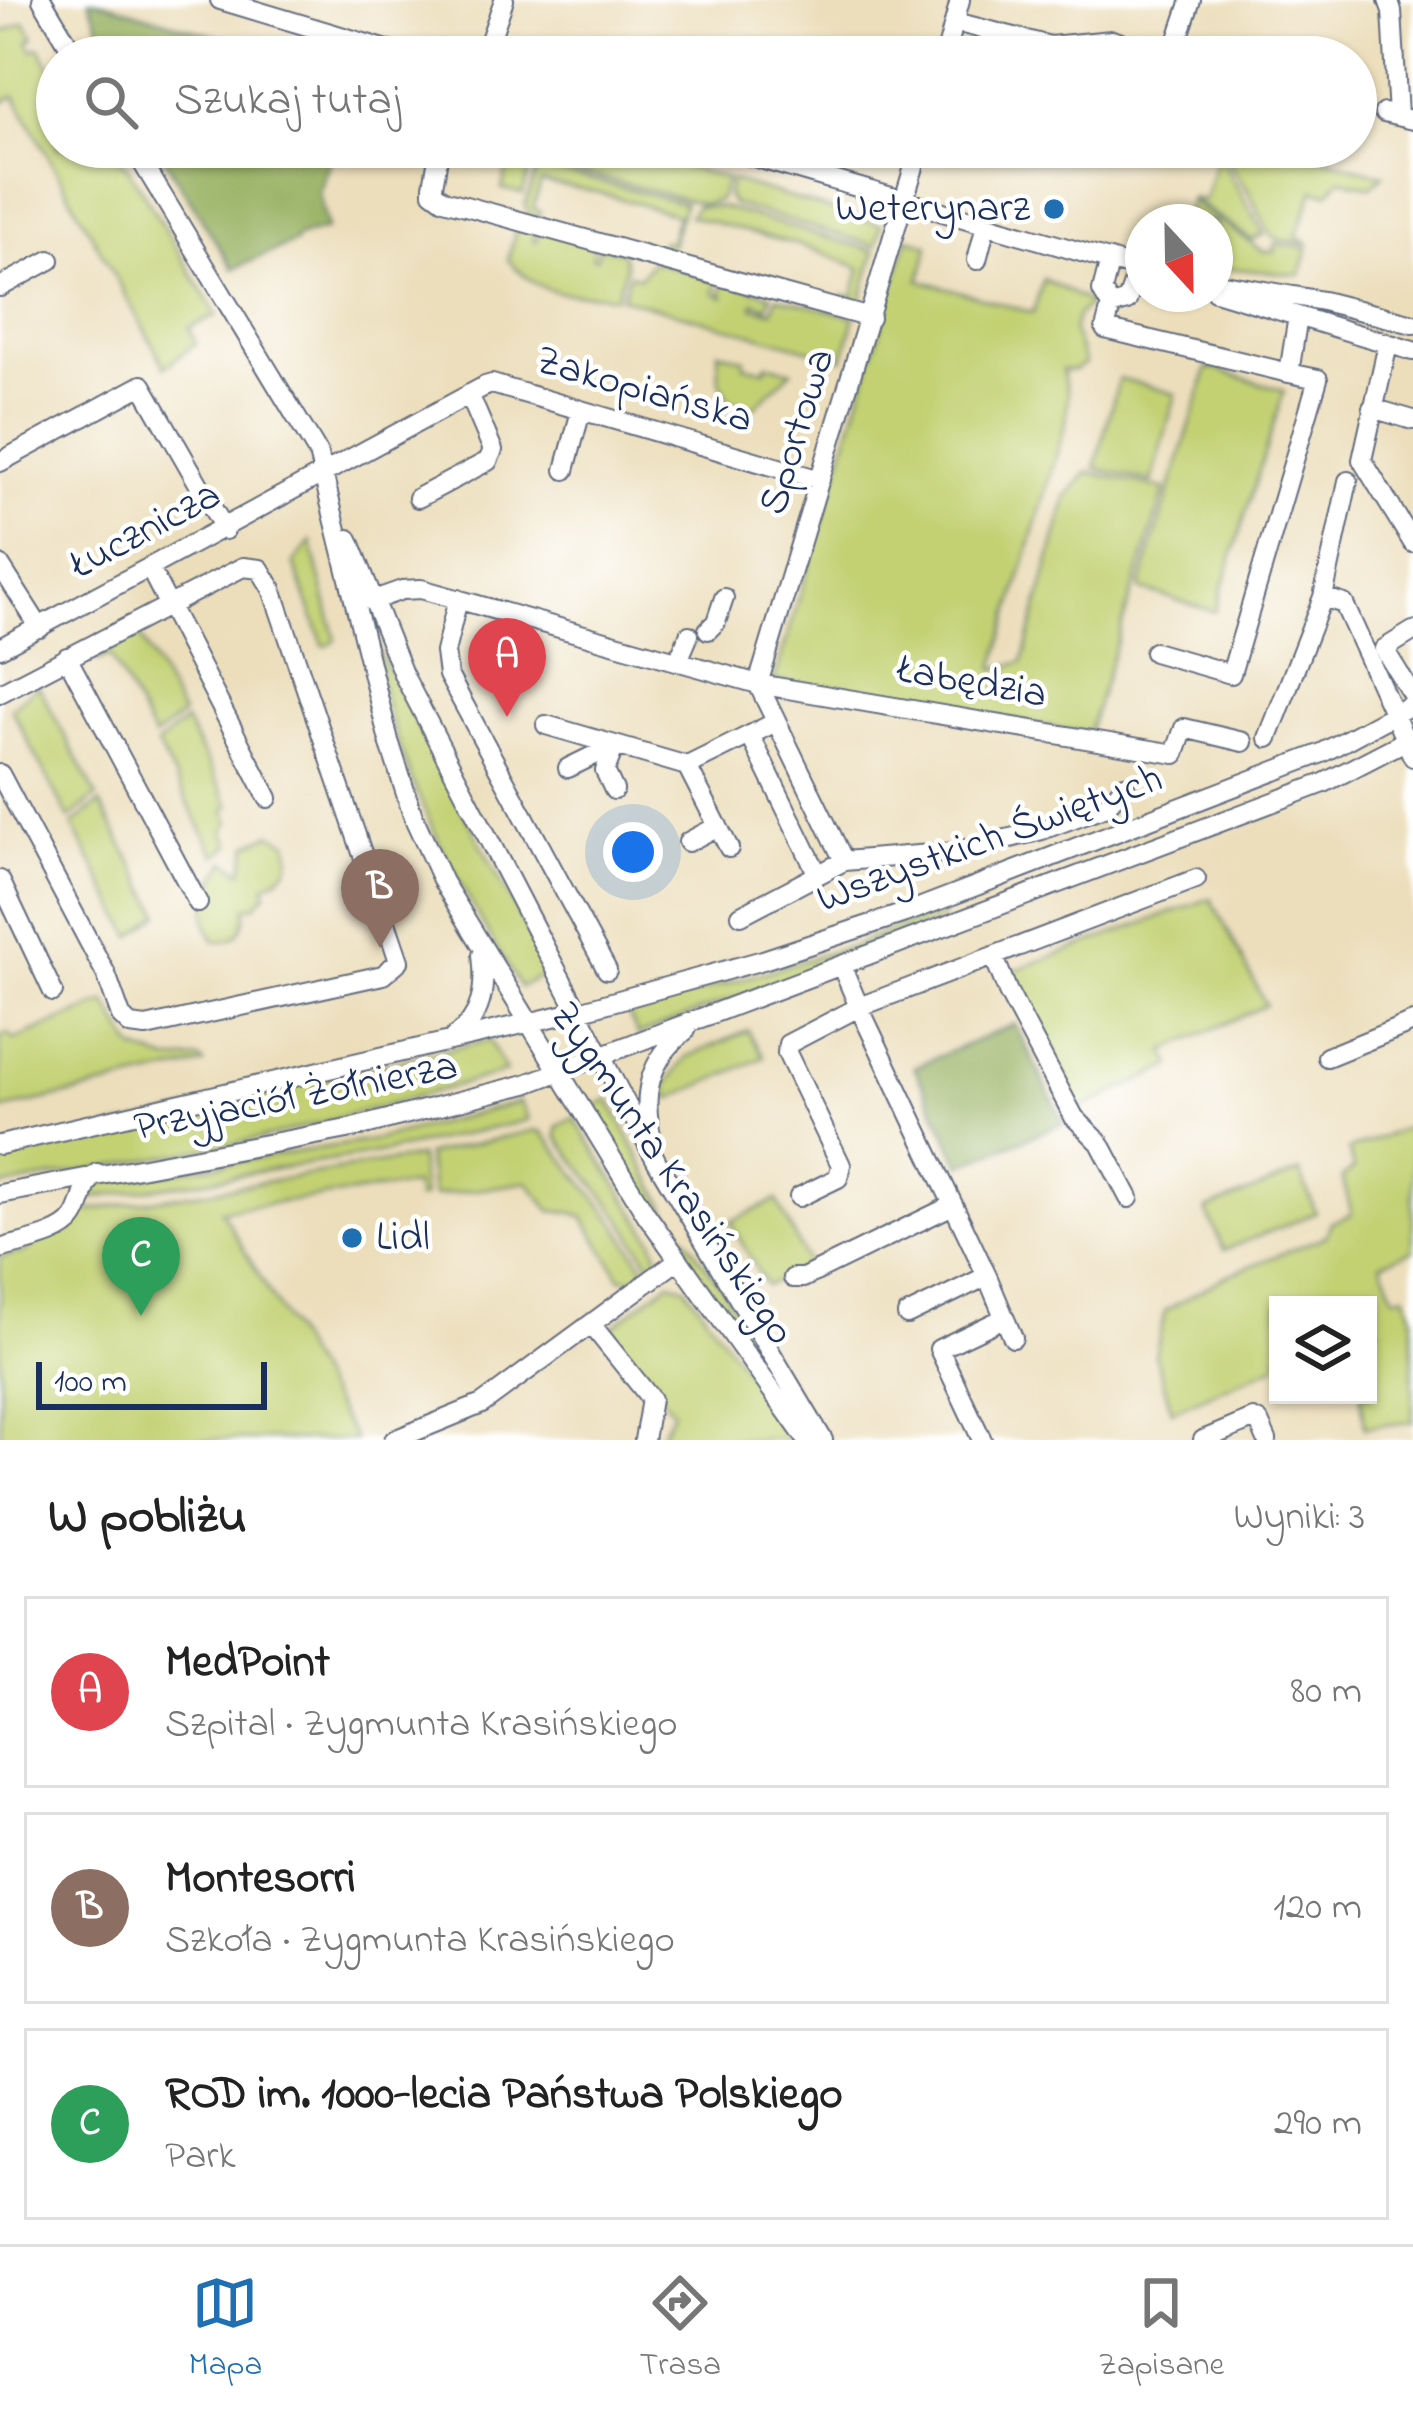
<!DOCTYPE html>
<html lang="pl">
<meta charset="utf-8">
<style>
:root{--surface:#fff;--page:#f6f6f6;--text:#222;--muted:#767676;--line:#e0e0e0;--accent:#1f6fb2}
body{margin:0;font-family:"Indie Flower",sans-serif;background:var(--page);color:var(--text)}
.controls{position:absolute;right:36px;bottom:36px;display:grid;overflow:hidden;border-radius:0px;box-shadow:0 3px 9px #0004}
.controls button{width:108px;height:108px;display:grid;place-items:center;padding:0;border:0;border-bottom:3px solid var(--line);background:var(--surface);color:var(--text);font:60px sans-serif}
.compass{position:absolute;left:1125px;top:204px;width:108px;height:108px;border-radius:50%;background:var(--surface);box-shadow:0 3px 9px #0004;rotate:158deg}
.scale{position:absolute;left:36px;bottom:30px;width:231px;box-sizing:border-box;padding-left:12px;border:6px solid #1b2f5e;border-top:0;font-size:33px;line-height:42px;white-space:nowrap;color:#1b2f5e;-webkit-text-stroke:9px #fff;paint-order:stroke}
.you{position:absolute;left:633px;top:852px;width:42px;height:42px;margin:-30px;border:9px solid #fff;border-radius:50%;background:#1a73e8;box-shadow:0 0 0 18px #1a73e833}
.badge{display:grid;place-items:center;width:78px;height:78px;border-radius:50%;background:var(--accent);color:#fff;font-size:39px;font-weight:700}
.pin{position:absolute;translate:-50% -99px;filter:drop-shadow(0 3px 6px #0008)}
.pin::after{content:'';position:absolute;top:63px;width:42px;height:36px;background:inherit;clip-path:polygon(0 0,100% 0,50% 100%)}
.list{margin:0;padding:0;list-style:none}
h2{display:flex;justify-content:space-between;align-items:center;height:156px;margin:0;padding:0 48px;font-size:51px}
h2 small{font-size:39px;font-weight:400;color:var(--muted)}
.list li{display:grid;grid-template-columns:78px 1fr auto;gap:36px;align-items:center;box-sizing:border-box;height:192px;margin:0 24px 24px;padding:0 24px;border:3px solid var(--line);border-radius:0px}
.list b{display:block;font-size:45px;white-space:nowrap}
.list p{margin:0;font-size:39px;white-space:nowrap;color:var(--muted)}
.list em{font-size:39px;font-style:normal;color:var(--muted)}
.icon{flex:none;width:66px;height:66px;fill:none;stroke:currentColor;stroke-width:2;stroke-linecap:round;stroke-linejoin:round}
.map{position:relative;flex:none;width:1413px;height:1440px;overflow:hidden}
.search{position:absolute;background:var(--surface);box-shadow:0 3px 9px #0004;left:36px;right:36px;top:36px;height:132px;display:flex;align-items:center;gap:30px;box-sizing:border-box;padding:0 42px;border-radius:66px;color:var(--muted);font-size:45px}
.sheet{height:804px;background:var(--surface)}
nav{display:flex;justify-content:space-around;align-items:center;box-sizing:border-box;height:168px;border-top:3px solid var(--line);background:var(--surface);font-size:33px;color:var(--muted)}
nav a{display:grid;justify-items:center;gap:6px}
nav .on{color:var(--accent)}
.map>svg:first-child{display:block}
</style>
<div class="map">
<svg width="1413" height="1440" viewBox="0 0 1413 1440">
<rect width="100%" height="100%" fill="#fff"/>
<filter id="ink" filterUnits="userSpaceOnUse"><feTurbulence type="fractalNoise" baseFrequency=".00833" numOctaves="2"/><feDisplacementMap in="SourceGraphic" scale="24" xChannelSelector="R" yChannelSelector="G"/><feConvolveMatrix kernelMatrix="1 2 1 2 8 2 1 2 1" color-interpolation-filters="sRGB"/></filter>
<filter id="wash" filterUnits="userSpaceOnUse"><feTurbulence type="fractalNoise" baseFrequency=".004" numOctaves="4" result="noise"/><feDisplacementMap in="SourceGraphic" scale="48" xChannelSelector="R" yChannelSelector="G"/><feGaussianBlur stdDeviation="2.7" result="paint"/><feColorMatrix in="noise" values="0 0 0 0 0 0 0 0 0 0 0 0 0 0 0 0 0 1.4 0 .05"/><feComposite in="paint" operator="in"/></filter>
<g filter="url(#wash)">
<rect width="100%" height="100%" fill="#ecdebb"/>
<path fill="#c3d173" stroke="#6f8068" stroke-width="3" d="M24,22L34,37L28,42L33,50L39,47L57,79V147H106L128,168L217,315L189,328L196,343L165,367L15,96L0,104V34Z
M448,147H616L727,179L719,200L704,204L536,161L530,165L523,194L502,189L509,161L460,149L457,159L454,158Z
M1247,147H1284L1383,175L1371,187L1341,179L1328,193L1314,190L1296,237L1310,244L1279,240L1269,233L1249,192L1220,148L1244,155Z
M1218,153L1264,234L1252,240L1190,198L1204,200Z
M538,166L684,203L669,254L657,253L662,241L670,242L677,215L597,192L541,182L533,208L540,211L538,219L529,215L525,206Z
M731,180L882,225L876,246L732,204L727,195Z
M1190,201L1263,251L1275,252V244L1308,248L1300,275L1215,267V222H1183Z
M697,206L722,207L875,251L858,312L841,307L844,295L853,297L860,268L809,248L689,216Z
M516,228H535L533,240L537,241L540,229L595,245L592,257L597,258L600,246L622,252L626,266L616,297C563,289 552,305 508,260Z
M908,238L929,246L920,280L1033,313L1043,279L1090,303L1077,316L1073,331L1085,364L1074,370H1062L1068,395L1066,422L994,669L1023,662L1067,496L1088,472L1165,489L1088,733L774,681Z
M652,261L718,280L714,293L725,298L721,293L725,281L771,295L767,307L754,302L753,307L772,311L777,297L855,317L843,359L622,298L629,274L640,277Z
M718,351L745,359L744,365L765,370L767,364L792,371L753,408L729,400L719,379Z
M1208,367L1284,391L1215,612L1139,589Z
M1119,378L1176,394L1152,482L1095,468Z
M311,541L336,640L327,646L323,645L294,563Z
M138,632L182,715L154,738L110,655L98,660L96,657Z
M375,645L549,972L520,987C462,893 386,754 375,645Z
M38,685L97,796L69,819L11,708Z
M185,721L230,806L225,810L230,822L224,831L231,844L216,856L157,745Z
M100,803L160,914L132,937L72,825Z
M271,834L288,842C294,865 286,876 265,885L266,894L255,906L246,908C246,929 237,943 215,941C196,918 211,883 226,861L242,871L249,844Z
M1211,898L1266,1005L1165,1051L1172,1066L1077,1110L1007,973Z
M944,907L942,919L638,1035L628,1013L855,945Z
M106,1002L134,1049L169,1061L200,1059L204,1064L0,1110V1037L9,1033L14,1040Z
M748,1031L764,1057L670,1099L666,1085L687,1057Z
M489,1040L506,1072L269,1137L0,1187V1154Z
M609,1099L671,1218L721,1286L774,1376L669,1233L589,1109Z
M520,1102L529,1119L516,1123L383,1152L86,1199L91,1188L103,1182L374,1140Z
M574,1118L653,1240L658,1254L653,1269L622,1219L557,1137L558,1126Z
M1413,1125V1250L1381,1263L1394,1297L1405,1294L1413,1314V1422L1365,1427L1361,1395H1368V1333L1380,1328L1368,1330V1305H1278V1364L1172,1411L1155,1356L1165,1311L1223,1277L1326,1236L1331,1222L1352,1214L1342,1177L1354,1169L1349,1150Z
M531,1131L542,1132L548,1139L615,1222L646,1270L635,1280L621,1278L584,1218L574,1213L551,1211L528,1182L433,1196L426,1155Z
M419,1157L423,1198L417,1199L414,1185L221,1210L355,1440H0V1257L24,1252L85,1211Z
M1300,1172L1316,1213L1224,1250L1206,1210Z
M777,1200L808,1265L766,1286L730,1222Z
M669,1282L685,1286L796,1440H658L673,1411L606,1332Z"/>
<path fill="#9ab365" stroke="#5a7162" stroke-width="3" d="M89,0H96L285,57H111Z
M157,147H335L319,193L327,229L297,237L295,242L233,269Z
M1015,1024L1064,1123L961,1165L914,1067Z"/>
</g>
<g filter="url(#ink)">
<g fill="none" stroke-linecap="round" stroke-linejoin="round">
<g stroke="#646c7f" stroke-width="22">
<path id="minor" d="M42,0L76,57
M220,0L411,57
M1388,0L1392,11L1398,116
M955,22L1050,46L1112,40L1164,57
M484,57L504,0
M945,57L960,0
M1172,57L1191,0
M1384,113L1413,120
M133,147L318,453L389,741L413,816L443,882L646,1214L807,1440
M440,147L433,186V192L444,200L870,318
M719,147L1143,270
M977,260L986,225
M1110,260L1102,291L1111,306L1127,301L1138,269
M1224,284L1323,301L1413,324
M0,287L50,260
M1215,291L1413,351
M1111,306L1105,329L1289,373
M1388,344L1362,460L1413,543
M1372,408L1413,420
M0,462L142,385L225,530
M565,470L581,411
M418,498L488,461L493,450L469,394
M349,539L403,674L614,1081L657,1162L823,1440
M0,565L40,628
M150,569L268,798
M1323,597L1348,481
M458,599L445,652L448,675L607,970
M371,601L402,590L421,589L758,684L1175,754L1184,728L1243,742
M708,630L716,622L724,598
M1413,631L1384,649L1413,696
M0,648L485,386L492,384L820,480
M1154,652L1231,674L1318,379L1289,373L1298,316
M67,657L198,903
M678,661L689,635
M758,684L920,147
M758,684L844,861
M0,693L243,567L260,569L272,589L399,961L383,975L146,1027L130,1025L121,1016L106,974L0,774
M546,725L687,766L776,722
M750,735L818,875
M1268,738L1323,597L1344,604L1413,757
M687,766L729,848
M568,768L615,745
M614,790L605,771L615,745
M688,842L718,826
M0,880L53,992
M741,915L844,861L955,852L1042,830L1106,806L1125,785
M994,957L1008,992L1074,1117L1100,1143L1129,1198
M454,1037C483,1017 486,988 482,955
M1327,1057L1413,1022
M652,1139C641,1094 649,1060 686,1030
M0,1145L579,1011L763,960L911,911L1322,753L1413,704
M0,1194L353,1128L526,1084L1324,783L1413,737
M799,1197L838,1178L841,1165L787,1053L788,1044L859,1007L842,967
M0,1249C21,1242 61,1237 74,1218C85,1202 81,1186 97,1173
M987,1276L1013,1338
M793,1278H803L953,1205
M907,1315L987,1276L859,1007L1196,879
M591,1324L651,1399L644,1440
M394,1440L482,1404L678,1260
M982,1440L939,1349L1004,1318
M1203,1440L1253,1419L1259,1422L1267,1440"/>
</g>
<use href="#minor" stroke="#fff" stroke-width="18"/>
</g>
</g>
<g fill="#1f6fb2" stroke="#fff" stroke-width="4.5">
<circle cx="1054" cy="209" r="12"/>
<circle cx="352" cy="1238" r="12"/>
</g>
<g text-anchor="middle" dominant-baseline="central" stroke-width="9" stroke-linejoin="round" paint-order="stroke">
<g font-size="42" fill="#1b2f5e" stroke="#fff" text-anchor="end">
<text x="1030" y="209">Weterynarz</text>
<text x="376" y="1238" text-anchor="start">Lidl</text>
</g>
<g font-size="42" fill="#1b2f5e" stroke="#fff">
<text transform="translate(644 391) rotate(16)">Zakopiańska</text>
<text transform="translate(798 432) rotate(-73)">Sportowa</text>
<text transform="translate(146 531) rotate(-28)">Łucznicza</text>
<text transform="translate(972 683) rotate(10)">Łabędzia</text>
<text transform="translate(990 840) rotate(-20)">Wszystkich Świętych</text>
<text transform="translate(296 1098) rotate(-11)">Przyjaciół Żołnierza</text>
<text transform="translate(671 1174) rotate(56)">Zygmunta Krasińskiego</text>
</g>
</g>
</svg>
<div class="controls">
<button><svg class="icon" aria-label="layers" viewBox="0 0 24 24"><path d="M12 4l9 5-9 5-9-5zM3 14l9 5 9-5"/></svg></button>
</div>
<svg class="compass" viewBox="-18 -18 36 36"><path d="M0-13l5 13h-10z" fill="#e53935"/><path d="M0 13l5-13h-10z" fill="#767676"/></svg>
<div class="scale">100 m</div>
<div class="you"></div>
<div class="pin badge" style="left:507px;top:717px;background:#e0444e">A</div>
<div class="pin badge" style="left:380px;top:948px;background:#8d6e63">B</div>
<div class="pin badge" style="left:141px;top:1316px;background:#2e9e5b">C</div>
<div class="search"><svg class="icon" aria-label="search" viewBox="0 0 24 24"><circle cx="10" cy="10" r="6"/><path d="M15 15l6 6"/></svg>Szukaj tutaj</div>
</div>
<section class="sheet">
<h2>W pobliżu<small>Wyniki: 3</small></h2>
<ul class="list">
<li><span class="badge" style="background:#e0444e">A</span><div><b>MedPoint</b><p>Szpital · Zygmunta Krasińskiego</p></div><em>80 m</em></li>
<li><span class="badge" style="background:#8d6e63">B</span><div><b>Montesorri</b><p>Szkoła · Zygmunta Krasińskiego</p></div><em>120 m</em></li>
<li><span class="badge" style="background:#2e9e5b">C</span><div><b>ROD im. 1000-lecia Państwa Polskiego</b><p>Park</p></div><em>290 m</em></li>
</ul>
</section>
<nav>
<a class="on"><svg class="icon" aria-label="map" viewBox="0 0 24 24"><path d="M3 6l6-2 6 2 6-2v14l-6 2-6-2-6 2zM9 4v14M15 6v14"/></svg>Mapa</a>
<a><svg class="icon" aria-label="directions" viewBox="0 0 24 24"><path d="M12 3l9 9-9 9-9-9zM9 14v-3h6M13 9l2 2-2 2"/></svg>Trasa</a>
<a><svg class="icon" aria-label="saved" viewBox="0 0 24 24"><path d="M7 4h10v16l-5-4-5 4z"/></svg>Zapisane</a>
</nav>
